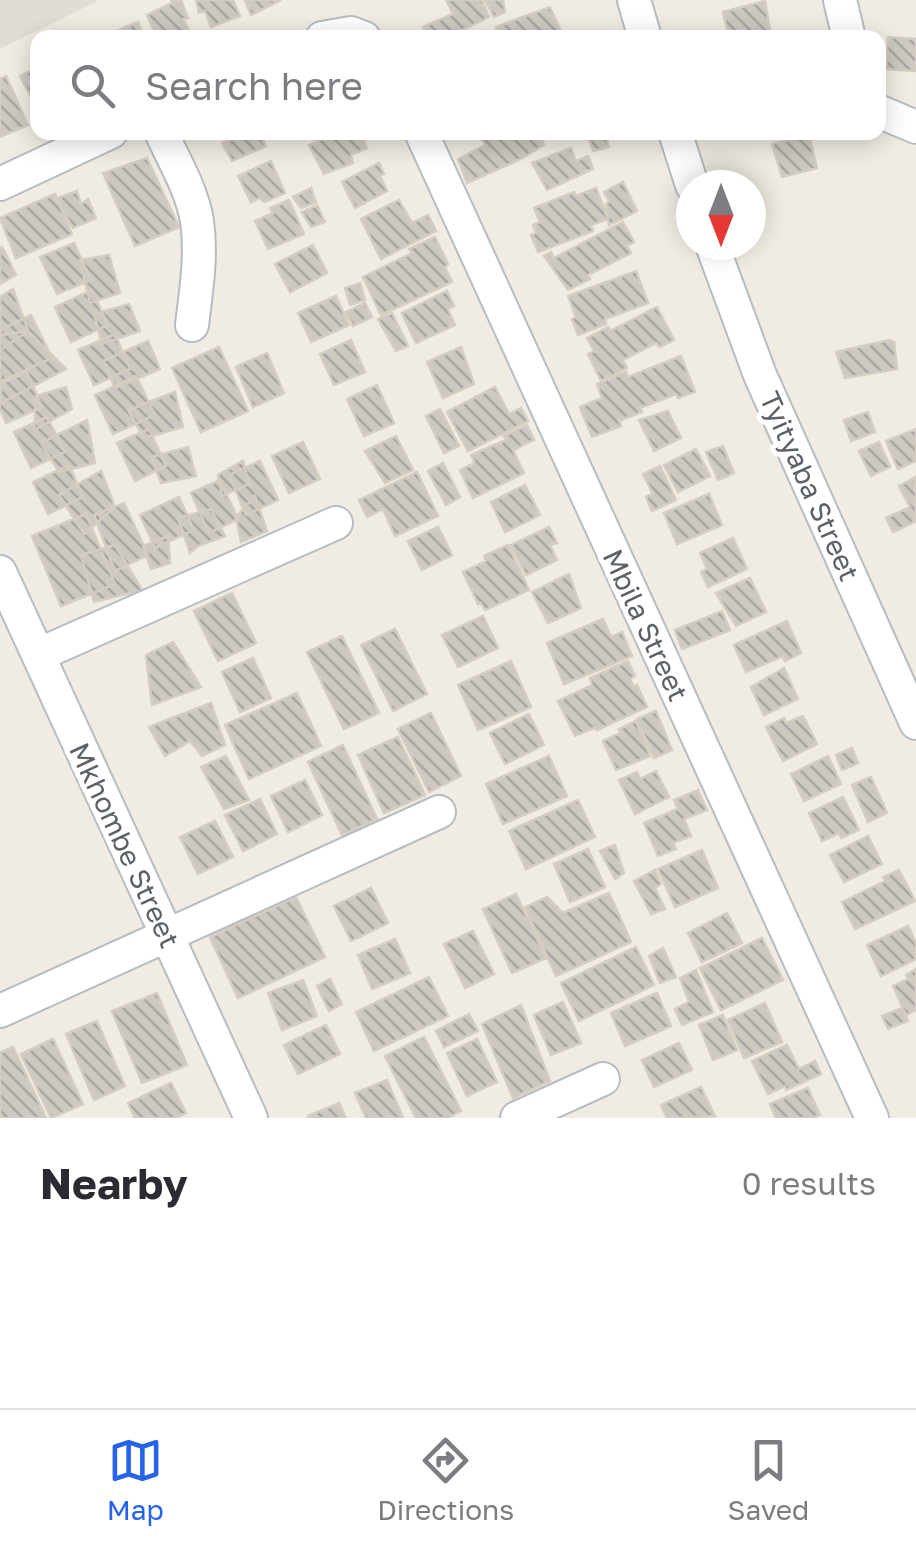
<!DOCTYPE html>
<style>
:root{--surface:#fff;--page:#f7f7f7;--text:#2b2b33;--muted:#7c7c81;--line:#e1e1e2;--accent:#2563eb}
body{margin:0;font-family:"Golos Text",sans-serif;background:var(--page);color:var(--text)}
.compass{position:absolute;left:676px;top:170px;width:90px;height:90px;border-radius:50%;background:var(--surface);box-shadow:0 5px 25px #0003;rotate:180deg}
.list{margin:0;padding:0;list-style:none}
h2{display:flex;justify-content:space-between;align-items:center;height:130px;margin:0;padding:0 40px;font-size:42px}
h2 small{font-size:32px;font-weight:400;color:var(--muted)}
.icon{flex:none;width:55px;height:55px;fill:none;stroke:currentColor;stroke-width:2;stroke-linecap:round;stroke-linejoin:round}
.map{position:relative;flex:none;width:916px;height:1118px;overflow:hidden}
.search{position:absolute;background:var(--surface);box-shadow:0 5px 25px #0003;left:30px;right:30px;top:30px;height:110px;display:flex;align-items:center;gap:25px;box-sizing:border-box;padding:0 35px;border-radius:20px;color:var(--muted);font-size:38px}
.sheet{height:290px;background:var(--surface)}
nav{display:flex;justify-content:space-around;align-items:center;box-sizing:border-box;height:140px;border-top:2px solid var(--line);background:var(--surface);font-size:28px;color:var(--muted)}
nav a{display:grid;justify-items:center;gap:5px}
nav .on{color:var(--accent)}
.map>svg:first-child{display:block}
</style>
<div class="map">
<svg width="916" height="1118" viewBox="0 0 916 1118">
<defs>
<pattern id="building-back-hatch" width="6" height="6" patternUnits="userSpaceOnUse" patternTransform="scale(2.5)"><rect width="6" height="6" fill="#cdc9c2"/><path d="M-1 5l2 2M0 0l6 6M5-1l2 2" fill="none" stroke="#a9a7a1"/></pattern>
</defs>
<rect width="100%" height="100%" fill="#f0ece3"/>
<path fill="#e2ddd4" d="M0,0H96V2L0,49Z"/>
<path fill="url(#building-back-hatch)" stroke="#d5cdc1" stroke-width="2.5" d="M171,0H181L188,18L183,19L192,36L157,38L147,15L172,3Z
M196,0H233L240,16L211,27L205,11L199,13Z
M245,0H281L251,15Z
M446,0H482L489,17L446,38H428L423,27L453,14Z
M485,0H503L505,12L494,17Z
M765,1L770,30L743,38H729L723,12Z
M550,7L561,31L545,38H500L496,27Z
M138,22L144,38H104V36Z
M888,37L916,39V71L886,69Z
M38,67V111L20,76Z
M6,76L28,125L0,137V79Z
M227,132H258L266,146L232,161L222,143L231,140Z
M328,132H361L367,148L351,155L353,163L324,174L309,145L323,139L321,136Z
M553,132L541,137L544,145L521,159L467,183L458,159L485,145L479,134Z
M605,132L609,147L593,151L588,135Z
M809,135L817,168L782,177L772,144Z
M571,148L576,161L588,156L593,169L547,190L532,163Z
M147,158L179,227L135,246L103,173Z
M271,161L285,193L264,202L260,198L251,202L238,176Z
M379,163L384,174L380,176L387,191L355,208L342,182Z
M623,182L637,211L609,225L606,205L609,201L604,192Z
M311,188L316,202L301,208L293,197Z
M596,188L608,219L591,225L593,231L538,252L531,235L536,233L533,225L540,222L534,208L574,192L576,196Z
M77,191L81,204L88,199L96,218L73,228L56,199Z
M55,194L72,234L16,258L0,218Z
M289,200L304,234L268,249L255,221L273,213L270,208Z
M399,200L412,223L428,215L436,231L381,259L361,219Z
M317,205L325,222L311,227L302,212Z
M623,222L634,242L627,246L631,253L588,275L590,279L568,290L544,256L551,252L554,258Z
M435,237L448,264L445,268L452,282L381,315L363,277L412,253L409,249Z
M74,243L91,280L57,294L40,257Z
M313,245L327,273L290,292L275,264Z
M2,247L16,275L0,284V248Z
M109,255L120,293L90,303L80,260Z
M636,271L648,303L605,319L606,324L578,335L572,319L576,317L568,296Z
M360,283L365,300L350,305L345,288Z
M13,289L28,331L1,335L0,297Z
M92,290L108,325L71,342L55,307Z
M447,291L454,306L448,309L455,325L416,343L402,313Z
M336,296L349,325L311,342L298,313Z
M365,303L372,317L353,326L346,312Z
M129,304L140,331L102,344L94,314Z
M657,307L674,340L660,347L656,343L623,360L627,368L601,381L588,354L594,351L587,338L608,327L610,331Z
M392,313L408,346L396,351L378,319Z
M31,315L52,358L0,382V330Z
M28,331L66,369L1,403L0,350Z
M115,334L130,369L94,385L78,350Z
M351,340L365,372L334,385L320,354Z
M889,340L894,342L897,369L845,378L836,352Z
M148,341L160,369L115,388L103,361Z
M219,347L248,411L201,432L172,368Z
M461,347L474,384L443,398L427,362Z
M267,353L284,393L253,407L236,367Z
M681,356L695,392L678,398L676,394L640,408L642,412L619,421L621,426L592,437L580,407L602,398L597,384L626,372L628,377Z
M27,372L42,407L6,423L0,409V384Z
M136,376L155,415L113,434L95,395Z
M377,385L394,423L364,436L347,399Z
M66,387L72,409L34,430L36,396Z
M495,387L509,414L521,408L528,421L468,451L447,412Z
M175,392L183,427L144,438L128,410Z
M440,409L459,446L444,453L426,416Z
M668,411L681,438L654,451L639,420Z
M868,412L875,432L851,441L844,420Z
M47,417L65,452L31,468L14,432Z
M87,420L95,463L59,472L41,443Z
M527,425L534,440L513,450L524,473L473,498L460,470L475,463L471,455L506,440L504,436Z
M149,429L166,466L135,481L117,443Z
M916,429V461L898,469L886,441Z
M396,436L413,470L385,483L365,451Z
M303,442L320,479L289,493L272,456Z
M879,442L890,467L871,476L859,451Z
M723,446L734,473L718,480L706,452Z
M188,447L196,476L161,483L151,457Z
M696,449L710,476L678,492L664,465Z
M243,461L249,484L222,496L218,475Z
M260,461L278,500L246,515L229,475Z
M443,463L460,497L446,505L428,471Z
M69,465L83,497L48,514L33,482Z
M660,466L676,500L652,511L646,497L653,494L643,474Z
M101,471L115,507L84,534L59,495Z
M417,472L438,516L395,536L383,509L367,517L359,500Z
M916,477V521L893,532L886,518L910,507L899,486Z
M220,480L238,519L209,533L191,493Z
M525,485L540,515L505,532L491,502Z
M709,494L722,525L677,544L664,513Z
M255,496L267,531L241,542L236,517Z
M179,497L194,530L155,548L140,515Z
M124,503L148,555L115,571L94,515Z
M211,509L225,536L198,546L190,553L178,518Z
M86,514L115,584L61,606L32,536Z
M438,527L452,555L422,570L408,541Z
M549,527L557,543L550,545L557,560L526,575L511,545Z
M168,536L170,563L151,569L143,546Z
M733,538L747,569L708,587L701,572L707,569L700,553Z
M115,545L142,590L94,602L81,555Z
M508,545L529,590L485,610L481,603L478,604L463,572L486,561L484,556Z
M569,574L581,608L548,623L532,592Z
M750,578L766,612L736,626L716,593Z
M232,593L256,643L218,661L194,611Z
M722,611L730,630L682,649L675,630Z
M483,616L498,648L458,667L442,635Z
M603,619L611,637L622,632L632,656L564,684L547,643Z
M787,621L801,653L785,661L783,656L746,672L734,645Z
M395,629L427,694L393,711L361,645Z
M342,636L379,713L344,729L307,652Z
M173,642L201,687L152,705L146,655Z
M253,658L271,698L240,712L222,672Z
M511,661L531,707L478,730L458,685Z
M628,661L635,676L630,679L634,687L637,685L647,707L597,730L594,728L575,736L558,701L592,685L590,678Z
M784,668L798,699L764,715L751,687Z
M297,693L321,746L249,779L225,725Z
M211,703L225,745L202,756L190,741L165,756L149,727Z
M656,711L672,750L654,758L637,719Z
M431,713L461,776L429,792L398,729Z
M529,714L544,745L505,764L490,733Z
M803,716L817,744L783,761L766,727L784,718L786,723Z
M636,721L650,756L616,770L603,741L620,733L619,729Z
M398,737L425,795L384,813L358,755Z
M343,745L377,819L342,835L308,762Z
M852,748L858,763L842,770L836,755Z
M226,756L249,800L224,809L201,767Z
M549,756L567,796L503,824L486,784Z
M828,756L841,784L804,801L791,774Z
M656,771L669,797L635,814L619,780L637,772L640,779Z
M871,777L887,813L868,822L852,785Z
M305,780L322,815L288,832L271,796Z
M698,790L707,810L684,819L691,836L673,843L676,849L658,856L644,823L678,809L674,800Z
M843,797L859,830L841,838L839,833L822,841L809,813Z
M260,799L277,834L243,851L225,815Z
M578,800L595,837L526,869L509,831Z
M215,821L233,857L198,874L180,837Z
M868,836L882,864L844,882L830,855Z
M615,845L624,873L615,879L600,851Z
M588,849L605,887L570,902L554,864Z
M702,850L718,888L675,907L658,869Z
M655,870L661,884L655,888L665,909L651,914L634,881Z
M899,870L915,901L855,929L842,902L885,881L883,877Z
M371,888L388,923L351,941L334,906Z
M609,893L631,942L556,976L525,907L547,897L563,913Z
M516,894L546,958L512,973L483,909Z
M296,897L325,957L238,998L210,937Z
M727,913L742,943L702,962L688,933Z
M908,926L916,943V959L881,976L867,945Z
M473,931L494,974L465,988L444,944Z
M762,938L783,980L721,1010L700,968Z
M395,939L410,973L372,989L358,955Z
M636,947L654,985L579,1021L561,983Z
M663,948L676,977L660,983L649,956Z
M916,969V1010L906,1015L893,986L909,979L906,975Z
M696,970L713,1012L682,1025L675,1009L689,1002L680,978Z
M429,977L448,1016L374,1051L356,1012Z
M330,979L342,1004L329,1011L317,986Z
M303,980L317,1016L282,1030L268,993Z
M157,993L187,1065L142,1083L112,1011Z
M657,993L671,1026L625,1046L611,1013Z
M563,1002L581,1043L551,1055L534,1015Z
M765,1003L782,1042L744,1058L728,1020Z
M521,1005L550,1081L513,1098L482,1024Z
M902,1008L908,1021L888,1029L882,1016Z
M469,1014L478,1031L444,1047L436,1031Z
M723,1015L737,1050L713,1060L699,1025Z
M97,1021L125,1086L94,1100L66,1034Z
M326,1025L340,1054L298,1074L284,1045Z
M424,1037L461,1111L447,1118H416L385,1056Z
M53,1039L83,1104L51,1118L21,1054Z
M477,1039L497,1082L467,1096L447,1053Z
M679,1043L692,1070L654,1087L642,1060Z
M787,1045L799,1069L815,1061L821,1074L786,1090L785,1086L768,1094L752,1061Z
M13,1047L46,1118H0V1053Z
M387,1080L403,1118H366L355,1093Z
M171,1083L186,1113L175,1118H135L128,1103Z
M701,1087L715,1116L667,1118L661,1105Z
M808,1088L820,1115L813,1118H776L770,1104Z
M339,1103L346,1118H309L308,1116Z"/>
<g fill="none" stroke-linecap="round" stroke-linejoin="round">
<g stroke="#b8bcc1" stroke-width="36">
<path id="minor" d="M634,0L645,38
M840,0L849,38
M322,38L351,33L364,38
M878,111L916,127
M161,132C174,161 192,190 197,221C202,256 196,291 192,325
M421,132L872,1118
M675,132L692,185
M0,184L111,132
M712,245L760,375L916,723
M0,572L251,1118
M38,655L336,523
M0,1011L439,812
M517,1118L603,1079"/>
</g>
<use href="#minor" stroke="#fff" stroke-width="32"/>
</g>
<g text-anchor="middle" dominant-baseline="central" stroke-width="10" stroke-linejoin="round" paint-order="stroke">
<g font-size="28" fill="#5b6166" stroke="#fff">
<text transform="translate(810 486) rotate(66)">Tyityaba Street</text>
<text transform="translate(646 625) rotate(65)">Mbila Street</text>
<text transform="translate(125 845) rotate(65)">Mkhombe Street</text>
</g>
</g>
</svg>
<svg class="compass" viewBox="-18 -18 36 36"><path d="M0-13l5 13h-10z" fill="#e53935"/><path d="M0 13l5-13h-10z" fill="#7c7c81"/></svg>
<div class="search"><svg class="icon" aria-label="search" viewBox="0 0 24 24"><circle cx="10" cy="10" r="6"/><path d="M15 15l6 6"/></svg>Search here</div>
</div>
<section class="sheet">
<h2>Nearby<small>0 results</small></h2>
<ul class="list">
</ul>
</section>
<nav>
<a class="on"><svg class="icon" aria-label="map" viewBox="0 0 24 24"><path d="M3 6l6-2 6 2 6-2v14l-6 2-6-2-6 2zM9 4v14M15 6v14"/></svg>Map</a>
<a><svg class="icon" aria-label="directions" viewBox="0 0 24 24"><path d="M12 3l9 9-9 9-9-9zM9 14v-3h6M13 9l2 2-2 2"/></svg>Directions</a>
<a><svg class="icon" aria-label="saved" viewBox="0 0 24 24"><path d="M7 4h10v16l-5-4-5 4z"/></svg>Saved</a>
</nav>
